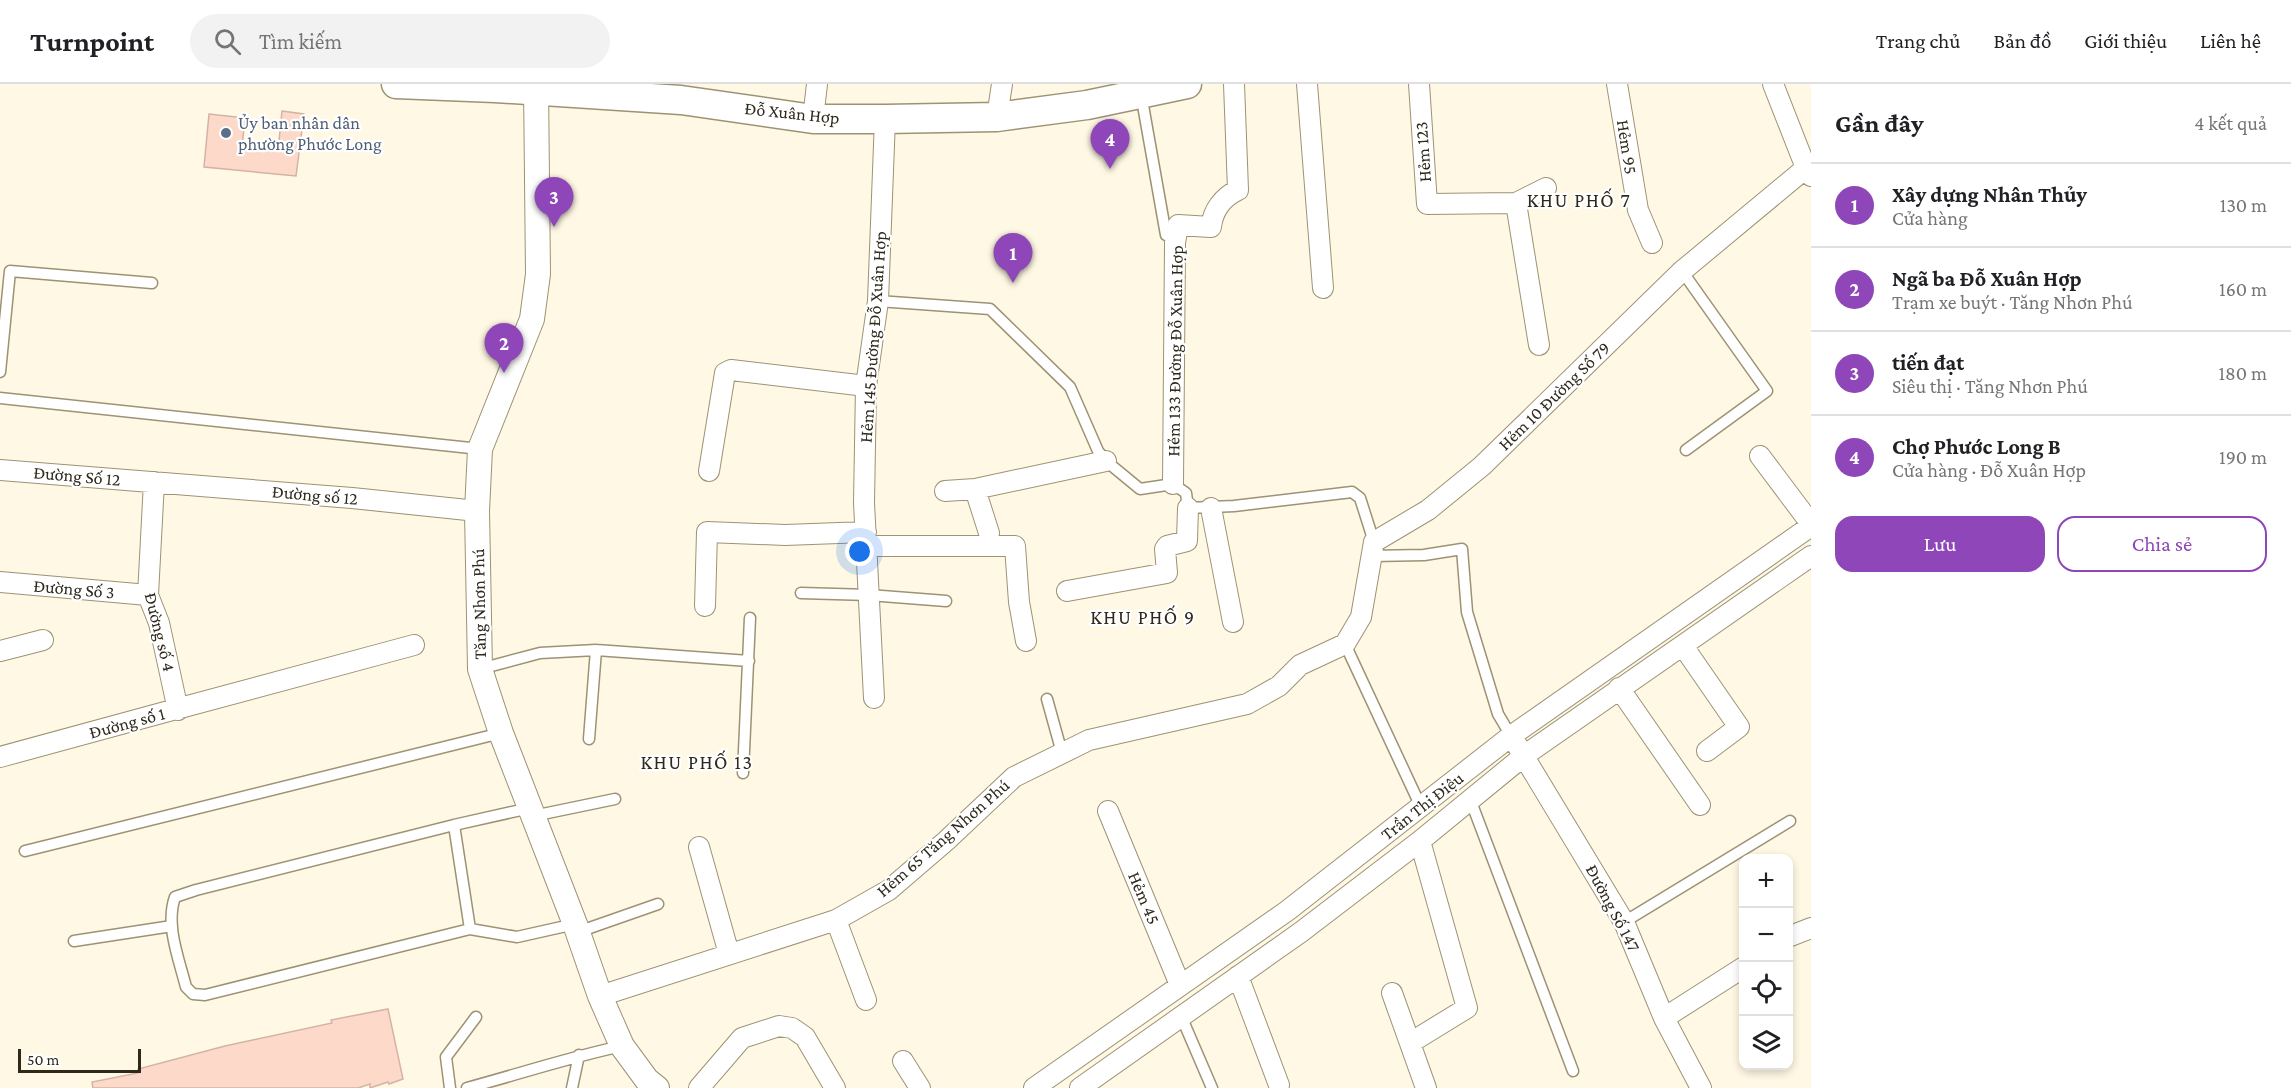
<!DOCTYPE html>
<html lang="vi">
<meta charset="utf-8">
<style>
:root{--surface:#fff;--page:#f2f2f2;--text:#202124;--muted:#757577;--line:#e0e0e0;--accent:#8e46b8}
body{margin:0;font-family:"Crimson Pro",serif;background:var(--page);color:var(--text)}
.controls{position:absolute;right:18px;bottom:18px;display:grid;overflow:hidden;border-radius:12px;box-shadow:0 3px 9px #0003}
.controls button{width:54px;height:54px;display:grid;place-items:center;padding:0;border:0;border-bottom:2px solid var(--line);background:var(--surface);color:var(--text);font:30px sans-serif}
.scale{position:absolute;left:18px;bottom:15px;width:123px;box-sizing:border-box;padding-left:6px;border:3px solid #2e291d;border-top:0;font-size:16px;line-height:21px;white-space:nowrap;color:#2e291d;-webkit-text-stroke:4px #fff;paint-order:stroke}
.you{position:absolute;left:860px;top:468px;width:21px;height:21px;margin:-15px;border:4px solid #fff;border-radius:50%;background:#1a73e8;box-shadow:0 0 0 9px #1a73e833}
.badge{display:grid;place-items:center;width:39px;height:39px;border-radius:50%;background:var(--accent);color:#fff;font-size:20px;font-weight:700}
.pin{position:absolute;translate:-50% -50px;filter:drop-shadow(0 2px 3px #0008)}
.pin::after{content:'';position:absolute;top:32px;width:21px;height:18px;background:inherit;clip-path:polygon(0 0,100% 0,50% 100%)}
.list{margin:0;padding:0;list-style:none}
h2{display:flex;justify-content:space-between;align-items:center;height:78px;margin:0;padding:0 24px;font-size:26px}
h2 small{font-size:20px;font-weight:400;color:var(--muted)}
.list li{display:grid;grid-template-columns:39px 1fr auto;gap:18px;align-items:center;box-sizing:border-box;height:84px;padding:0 24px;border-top:2px solid var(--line)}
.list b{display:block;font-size:22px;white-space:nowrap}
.list p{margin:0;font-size:20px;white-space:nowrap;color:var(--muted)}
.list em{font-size:20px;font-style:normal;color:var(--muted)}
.actions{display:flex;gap:12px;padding:18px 24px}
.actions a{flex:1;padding:14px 0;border:2px solid var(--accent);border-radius:18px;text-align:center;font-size:21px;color:var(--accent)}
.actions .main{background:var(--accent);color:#fff}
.icon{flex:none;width:33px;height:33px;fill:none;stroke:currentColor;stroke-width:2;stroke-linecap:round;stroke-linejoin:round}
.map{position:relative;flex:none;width:1811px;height:1004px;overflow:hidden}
header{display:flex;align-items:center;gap:36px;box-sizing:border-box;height:84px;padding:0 30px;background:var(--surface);border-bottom:2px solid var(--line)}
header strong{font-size:28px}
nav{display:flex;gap:33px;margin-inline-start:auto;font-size:21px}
.search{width:420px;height:54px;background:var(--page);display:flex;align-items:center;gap:15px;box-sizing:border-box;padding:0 21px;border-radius:33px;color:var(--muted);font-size:22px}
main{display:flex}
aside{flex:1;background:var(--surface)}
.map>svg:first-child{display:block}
</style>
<header>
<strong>Turnpoint</strong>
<div class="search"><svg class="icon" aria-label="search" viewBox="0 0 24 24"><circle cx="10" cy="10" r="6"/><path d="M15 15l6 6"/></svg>Tìm kiếm</div>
<nav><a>Trang chủ</a><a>Bản đồ</a><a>Giới thiệu</a><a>Liên hệ</a></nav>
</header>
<main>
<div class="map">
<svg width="1811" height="1004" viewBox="0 0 1811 1004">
<rect width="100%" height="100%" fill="#fff8e4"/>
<path fill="#fcd9c9" stroke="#d5b3a4" stroke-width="1.5" d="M282,27L304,30L296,92L204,83L209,30L245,34L242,63L278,67Z
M388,925L403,995L389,1000L388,998L370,1004V1000L358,1004H93L92,998L138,989V985L225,962L332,939L331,936Z"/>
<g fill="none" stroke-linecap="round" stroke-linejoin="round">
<g stroke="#9d9274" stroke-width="13">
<path id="service" d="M1141,10L1166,151
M1682,187L1767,307L1686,366
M878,217L990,225L1070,303L1098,367L1106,377L1140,405L1173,400L1186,409L1188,424L1234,422L1352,408L1360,414L1374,458
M0,288L10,187L152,199
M0,314L480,365
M1371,472L1424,471L1462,465L1467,528L1498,630L1511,652
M801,509L869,511L946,517
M1345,560L1421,723
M480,585L540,569L596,566L749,577
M1047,615L1062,669
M589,655L596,566
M743,689L750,534
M1470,715L1573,987
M530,724L454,741L196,806L175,813C165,841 179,875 186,903L193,910L205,911L470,845L517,853L575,840
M533,732L615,715
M454,741L470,845
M25,767L501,649
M1624,838L1790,737
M578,848L658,820
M74,857L172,842
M1181,932L1212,1004
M450,1004L446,973L476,933
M467,1004C519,990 570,973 622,962
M572,1004L579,971"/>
</g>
<g stroke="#9d9274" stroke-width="22">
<path id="minor" d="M1307,0L1323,204
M1419,0L1427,120L1516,119L1546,104
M1617,0L1638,126L1652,159
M1773,0L1806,84L1811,92
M997,33L1002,0
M813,35L817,0
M1516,119L1539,261
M1760,372L1811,440
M0,386L352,414L477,427
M709,387L725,289L731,286L866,302
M154,398L148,511L159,539L178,626
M1173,400L1175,159L1178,141L1211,143C1213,126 1223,113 1238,106L1234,0
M975,405L989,449
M945,407L975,405L1106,377
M1211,424L1233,538
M867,462H1015L1019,518L1026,557
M0,498L148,511
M1067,507L1167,489L1165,465L1167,462L1187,457L1188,424
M705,522L707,448L785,451L866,448
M1683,562L1739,643L1707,667
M0,567L43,556
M1619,604L1700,721
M874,614L864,419L866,302L878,217L885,35
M1517,661L1624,838L1664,934L1701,1004
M0,673C138,636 276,597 414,561
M1108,727L1180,901
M699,763L729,870
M836,836L866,916
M1788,853L1811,844
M1238,892L1279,1001
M1392,909L1426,1004
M600,912L836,836L889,806L946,757L1014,693L1089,656L1247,620L1279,602L1300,581L1345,560L1361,533L1374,458L1428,426L1482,382L1682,187L1806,84
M1664,934L1744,883
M1410,959L1467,924L1420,757
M903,977L920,1004
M699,1004L742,954L779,942L792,944L805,953L835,1004
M1034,1004L1287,827L1511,652L1811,442
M1080,1004L1301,848L1420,757L1525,671L1811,472"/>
</g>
<g stroke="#9d9274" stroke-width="26">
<path id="tertiary" d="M536,0L538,190L532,235L480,365L477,427L480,585L501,649L575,840L600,912L622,962L647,996L657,1004"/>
</g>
<g stroke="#9d9274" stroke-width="31">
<path id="secondary" d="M396,0L495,4L681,16L813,35H885L997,33L1087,21L1187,0"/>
</g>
<use href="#service" stroke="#fff" stroke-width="10"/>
<use href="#minor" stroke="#fff" stroke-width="20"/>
<use href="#tertiary" stroke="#fff" stroke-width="24"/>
<use href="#secondary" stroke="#fff" stroke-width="28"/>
</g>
<circle fill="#5c6f8a" stroke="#fff" stroke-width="2" cx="226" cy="49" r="6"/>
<g text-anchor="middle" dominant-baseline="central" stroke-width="4.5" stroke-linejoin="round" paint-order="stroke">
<g font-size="18" fill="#2e291d" stroke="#fff">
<text transform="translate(792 29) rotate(6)">Đỗ Xuân Hợp</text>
<text transform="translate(1627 63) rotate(81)">Hẻm 95</text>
<text transform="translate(1423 68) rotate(-94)">Hẻm 123</text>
<text transform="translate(873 253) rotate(-86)">Hẻm 145 Đường Đỗ Xuân Hợp</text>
<text transform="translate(1175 267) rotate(-89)">Hẻm 133 Đường Đỗ Xuân Hợp</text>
<text transform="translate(1554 312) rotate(-44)">Hẻm 10 Đường Số 79</text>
<text transform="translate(77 392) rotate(5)">Đường Số 12</text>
<text transform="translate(315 411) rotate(5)">Đường số 12</text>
<text transform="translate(74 505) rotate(5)">Đường Số 3</text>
<text transform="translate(479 520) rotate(-91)">Tăng Nhơn Phú</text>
<text transform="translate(160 548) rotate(76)">Đường số 4</text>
<text transform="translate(127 639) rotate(-15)">Đường số 1</text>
<text transform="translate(1422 722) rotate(-38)">Trần Thị Điệu</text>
<text transform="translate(943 754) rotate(-41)">Hẻm 65 Tăng Nhơn Phú</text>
<text transform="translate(1144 814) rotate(67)">Hẻm 45</text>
<text transform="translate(1613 824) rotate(62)">Đường Số 147</text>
</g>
<g font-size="18" fill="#4e5e75" stroke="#fff" text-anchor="start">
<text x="238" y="39">Ủy ban nhân dân<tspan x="238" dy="21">phường Phước Long</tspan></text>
</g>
<g font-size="20" letter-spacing="1.5" fill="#2e291d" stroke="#fff">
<text x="1579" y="116">KHU PHỐ 7</text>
<text x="1143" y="533">KHU PHỐ 9</text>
<text x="697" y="678">KHU PHỐ 13</text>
</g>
</g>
</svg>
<div class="controls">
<button>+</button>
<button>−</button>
<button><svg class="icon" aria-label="locate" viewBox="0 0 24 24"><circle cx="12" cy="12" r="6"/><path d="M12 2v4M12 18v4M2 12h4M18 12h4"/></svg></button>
<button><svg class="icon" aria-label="layers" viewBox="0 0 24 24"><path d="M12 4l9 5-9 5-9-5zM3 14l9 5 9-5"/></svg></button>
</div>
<div class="scale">50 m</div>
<div class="you"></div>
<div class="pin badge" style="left:1013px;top:199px">1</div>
<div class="pin badge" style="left:504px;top:289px">2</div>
<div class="pin badge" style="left:554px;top:143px">3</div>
<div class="pin badge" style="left:1110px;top:85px">4</div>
</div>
<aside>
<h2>Gần đây<small>4 kết quả</small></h2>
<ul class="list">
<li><span class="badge">1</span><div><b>Xây dựng Nhân Thủy</b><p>Cửa hàng</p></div><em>130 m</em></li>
<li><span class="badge">2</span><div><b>Ngã ba Đỗ Xuân Hợp</b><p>Trạm xe buýt · Tăng Nhơn Phú</p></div><em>160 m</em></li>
<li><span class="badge">3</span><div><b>tiến đạt</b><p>Siêu thị · Tăng Nhơn Phú</p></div><em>180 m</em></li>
<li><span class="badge">4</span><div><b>Chợ Phước Long B</b><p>Cửa hàng · Đỗ Xuân Hợp</p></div><em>190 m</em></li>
</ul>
<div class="actions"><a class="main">Lưu</a><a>Chia sẻ</a></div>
</aside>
</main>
